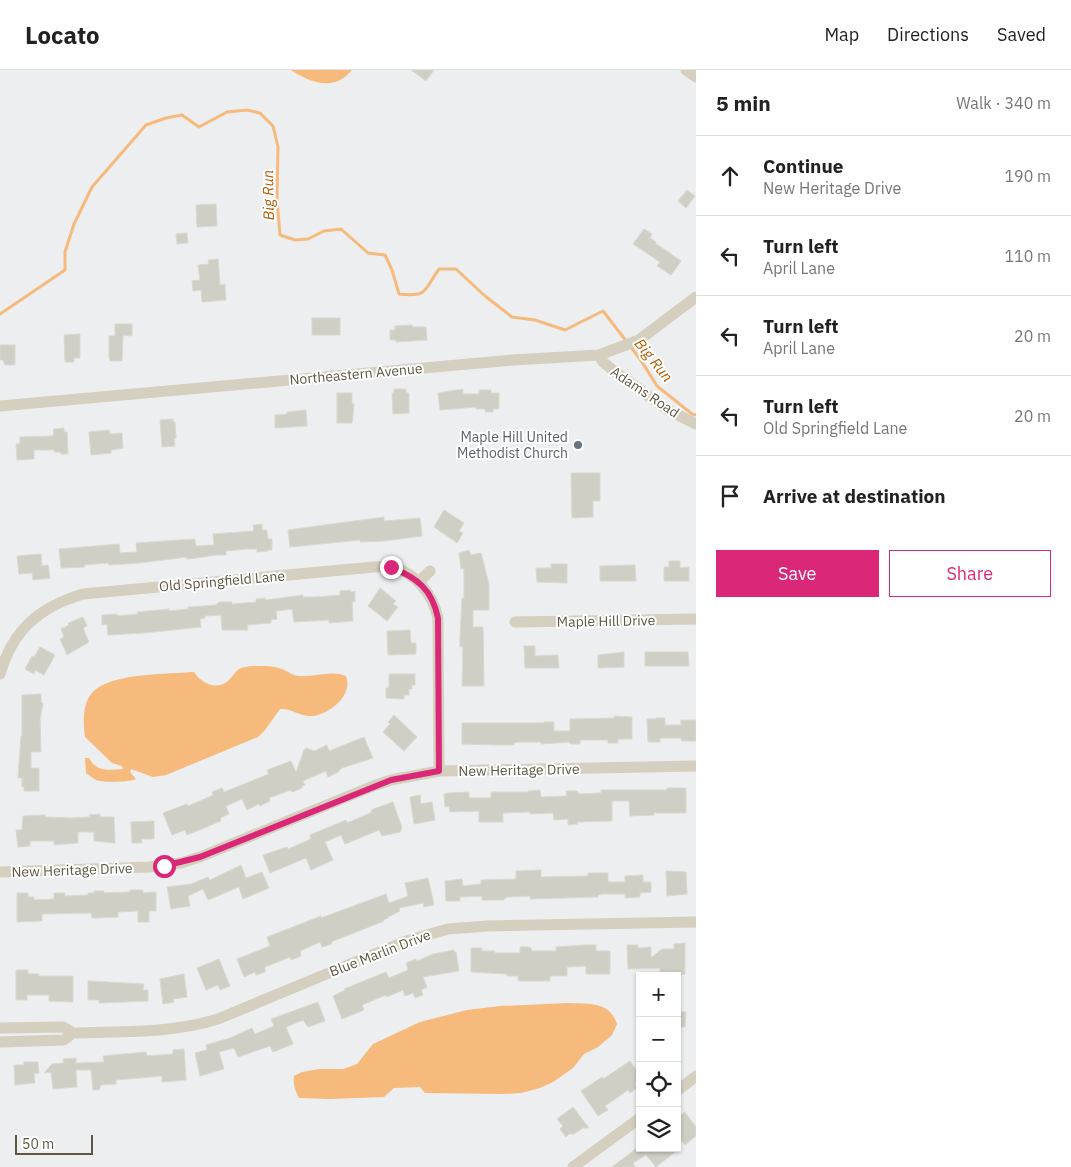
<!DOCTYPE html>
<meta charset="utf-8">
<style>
:root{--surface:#fff;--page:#f6f6f6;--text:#222;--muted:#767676;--line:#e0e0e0;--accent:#db2777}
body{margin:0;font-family:"IBM Plex Sans",sans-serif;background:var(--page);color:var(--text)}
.controls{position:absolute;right:15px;bottom:15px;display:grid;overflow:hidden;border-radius:0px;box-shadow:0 1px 4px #0004}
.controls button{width:45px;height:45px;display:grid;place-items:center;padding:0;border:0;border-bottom:1px solid var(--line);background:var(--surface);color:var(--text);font:25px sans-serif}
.scale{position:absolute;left:15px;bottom:12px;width:78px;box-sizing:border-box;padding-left:5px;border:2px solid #5c5643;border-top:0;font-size:14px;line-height:18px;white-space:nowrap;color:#5c5643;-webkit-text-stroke:4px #fff;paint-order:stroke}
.stop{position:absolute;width:15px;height:15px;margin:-11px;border:4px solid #db2777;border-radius:50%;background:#fff}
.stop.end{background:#db2777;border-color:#fff;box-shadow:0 1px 5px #0008}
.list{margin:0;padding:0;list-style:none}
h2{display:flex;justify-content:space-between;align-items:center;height:65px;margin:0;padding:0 20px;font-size:21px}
h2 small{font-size:16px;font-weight:400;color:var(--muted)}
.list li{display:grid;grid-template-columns:32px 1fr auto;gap:15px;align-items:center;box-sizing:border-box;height:80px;padding:0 20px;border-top:1px solid var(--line)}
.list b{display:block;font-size:19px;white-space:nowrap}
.list p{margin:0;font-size:16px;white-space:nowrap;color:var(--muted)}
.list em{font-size:16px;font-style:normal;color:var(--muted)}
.actions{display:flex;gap:10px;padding:15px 20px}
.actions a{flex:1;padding:11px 0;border:1px solid var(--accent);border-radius:0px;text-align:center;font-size:18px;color:var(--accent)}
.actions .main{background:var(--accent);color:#fff}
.icon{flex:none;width:28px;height:28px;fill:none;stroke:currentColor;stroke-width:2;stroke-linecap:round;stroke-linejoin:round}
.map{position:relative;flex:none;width:696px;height:1097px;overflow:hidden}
header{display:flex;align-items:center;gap:30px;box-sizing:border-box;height:70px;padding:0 25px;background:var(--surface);border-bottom:1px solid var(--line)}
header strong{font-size:24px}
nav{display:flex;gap:28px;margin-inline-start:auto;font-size:18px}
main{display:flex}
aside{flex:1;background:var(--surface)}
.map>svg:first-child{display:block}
</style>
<header>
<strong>Locato</strong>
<nav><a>Map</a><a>Directions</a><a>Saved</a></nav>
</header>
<main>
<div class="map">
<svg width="696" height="1097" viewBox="0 0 696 1097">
<rect width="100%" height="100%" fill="#eceef0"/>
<path fill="#f5ba7c" d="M291,0H352C334,22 311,13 291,0Z
M251,596C261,596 272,595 282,599C288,601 292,606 300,606C316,607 330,600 346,606C354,626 327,646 310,646C299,646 291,638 280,639L265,660L258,667L166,705L153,707L131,699L130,702L136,709C131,712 102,713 96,710C92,708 89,705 86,703L85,688H89C96,702 109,700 123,699L122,696L112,693L85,667C83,653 82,630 95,620C115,603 168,604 194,602C201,613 216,621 228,611C232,607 235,602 239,599C242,597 247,597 251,596Z
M568,933C588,934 610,931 617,954L612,965L598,977L584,984L573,998L553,1012L540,1018L521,1023L501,1024L425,1023L420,1017L394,1018L384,1027L330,1029L299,1028C295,1021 293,1014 294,1006L302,1002L319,999H343L357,994L373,974L420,952L467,940L500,936Z"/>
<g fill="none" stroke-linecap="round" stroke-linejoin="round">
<path stroke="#f5ba7c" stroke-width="3" d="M0,244L65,200V182L74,154L92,117L146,55L166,48L182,45L199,57L227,42L247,40L260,43L273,56L278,77L277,130L280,165L295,170L308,169L324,161L341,159L368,183L385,185L392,200L399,224C429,227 423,221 439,199H456L485,226L512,247L535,250L565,260L603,241L627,272
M631,277L642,292L657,316L692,344L696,345"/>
</g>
<path fill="#cfcfc5" stroke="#d9d9cf" d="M411,0H434L426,11Z
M687,120L695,126L686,138L678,131Z
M216,134L217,156L197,157L196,135Z
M644,159L652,164L650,168L656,172L655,173L681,191L671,205L657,196L660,192L633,174Z
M187,163L188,173L177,174L176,164Z
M218,189L220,215L225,214L226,230L202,232L201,220L193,221L192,211L200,210L198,195L209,194L208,190Z
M312,248H340V265H312Z
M115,254H132V266L123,265L122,291H110L109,287V266H115Z
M412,255L413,257H426L427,270L396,272V270H390V260H395V256Z
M80,264V288H74V292H65L64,265Z
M0,275H15V295H5L3,290H0Z
M394,319H406V323H409V343L393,344L392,323H394Z
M463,319V324H479V320H491V323H499V339H493V342H485V339H476V337L440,340L438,323Z
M337,323H352V334H354L352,353H337Z
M306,340L307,356L275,358V345L287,344V342Z
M173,349V352H175L176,368L174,369L175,376L162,377L160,350Z
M64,358V362H67L68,384H61L60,382H54V380H34V389L17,390L16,374H20V367L53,366L54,359Z
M109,360L110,364L122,363L123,378L111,380V383L91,385L89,362Z
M571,403H600V431H593V447L572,448Z
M444,440L464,453L459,461L463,463L457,473L434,457Z
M384,447V451L420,448L422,466L385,471L360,472V470L290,477L288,460Z
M262,454V460H267L268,469H272V480H268V481L257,482V479H245L226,481V485H216L197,488L187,489V487L139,493L109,495L108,493L84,495L85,497L61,498L59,479L119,474L120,483L137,482L136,473L195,469L196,476L214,475L213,464L254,461L253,455Z
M469,480L471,485L481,483L489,514V540H473V557H483L484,616H462L463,577H460V567L462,528H464V498L461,499L459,483Z
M41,484L42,496L48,495L50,508L33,510L32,503L19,504L17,486Z
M669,491H680V498L689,497V511H664V497H669Z
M551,494H567V513L537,512L536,498H551Z
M635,495L636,511H600V496Z
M380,518L396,531L393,534L398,537L387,551L368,536Z
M350,520L351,522L355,521V532H352L353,551L329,553V550L294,552L292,539L276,541L277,549L271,550V553L247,555L248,560H222L221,545L205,546V548L200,549L201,557L144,563L108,565L107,554L102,555V545L117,544V546L138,544L137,542L169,539V541L188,539V537L216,535L219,532H232V534L256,532V529L265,528V530L303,525V527H316L340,525V521Z
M83,547L87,556L83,558L89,572L67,585L60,569L64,567L61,559L69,555L68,553Z
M410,560L411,573H416V584L388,585L387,561Z
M524,576H535V586L558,585L559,598H525Z
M40,577L55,585L44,605L35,600L34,604L25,599L32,586L34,587Z
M624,582V597L598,598V585Z
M645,582H688L689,596H645Z
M389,604H415V615H412V619H409V625H404V629L386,628V618H389Z
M41,624V632L43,634L40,649L41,682H31V698H39V721H24V717H22V708H18L21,666H22V625Z
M394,645L417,667L404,681L383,662L390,654L388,652Z
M614,646L632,647V669H618V673H608V670H580V674H570V672L541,674V672H519L514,673V675H495L462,674V653H544V652H554V661H570V649L614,648Z
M656,648H665V655H681V650H696V671H682L681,668H660V672H648L647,649H656Z
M364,667L373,688L342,698L338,702L328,707L326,701L303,711L305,715L302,716V718L292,722L291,720L269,728L270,731L260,736L259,734L247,740L242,729L226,736L229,744L220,748L221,751L187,765L185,760L172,765L163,743L187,734L188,736L209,727L213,725L212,722L222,718L224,722L269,704L267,700L291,691L296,702L304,680L307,678L314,681L327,675L329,681Z
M667,718H686V743H654V745L630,746L629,731H612V751L577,752L578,754L568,755V749L554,750L553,743L530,744V742L503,743V752H479V741L450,742L449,736L445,737L444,724L449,723L469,722V728H491V722H528V721L540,720L541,727L567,726L566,721H577L579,724L601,723V720H667Z
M420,725L421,734L432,732L435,750L414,754L410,727Z
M393,732L402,758L400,762L382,766L379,760L345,774L341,765L325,772L333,790L311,800L306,788L270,803L263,785L287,777L288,779L311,769L310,765L346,750L347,753L368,744L372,742L371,740Z
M100,744V747H114L115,773L94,771V762H78V773L54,775V771H30V776L18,777L16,760H22L23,746L45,745V747L71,748L90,747L89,745Z
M154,751V769H141L142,773H132L131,752Z
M241,795L246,808L262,802L269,818L243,829L239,817L208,830L203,819L188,826L190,836L171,839L167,817L191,814L208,807L210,810Z
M541,800V807L588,806V803H608V812H625V806L643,805V812H651V822L640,823V827L625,828V824H602L598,825V827L530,829V826L507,827L503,830H482V826L460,827V831H446L445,811L462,809L463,816L481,814V810L516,809V801Z
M666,801L686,802L687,824L667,826Z
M428,808L434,835L424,837L423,833L399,838L400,841L388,847V848L383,850L384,851L331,872L332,874L322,877L320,872L300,881L301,886L291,890L290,887L265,897V902L256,905L255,902L244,907L237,889L270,876L267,867L321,846V848L386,824L389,833L408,826L405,813Z
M130,820H143V823L156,822V841H149V852H138V841L118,842V847L98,848H92L91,843L42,844V851L17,852V823H28V827H34V830L54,829V823H65V826L88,825V823H94V821H104V823L130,822Z
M685,873V904L660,905V898L628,899L627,875H638V878L651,877V888L662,879H674V874Z
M585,875H596V881H610V904H586V896L567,897V906H550V911H518V906H507V904L471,902V878H482V881H495V883H520V877H530L532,881H556V877Z
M454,880V882H456L459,901L423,907L427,917L421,920L423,925L415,928L413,923L405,926L403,920L387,927L386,925L362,935L364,940L342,949L333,926L345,920L344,919L386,902L389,908L408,900L406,893L416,889L417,891L433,884Z
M219,889L230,916L220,920L218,915L206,920L197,898Z
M16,900H28V904H39V906H73V932L49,931V925H27V930H16Z
M184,904L187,927L173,929L174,932L163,934L160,909Z
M88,911L144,914L143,920H148V931L99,933V930H88Z
M318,932L325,951L308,957L303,950L286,957L293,974L273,982L270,976L238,987L234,978L219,982L224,999L200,1006L195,983L207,980L206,975L230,968L252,958L255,964L274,956L271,949Z
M677,942H686L685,957H677Z
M184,979L186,1010L162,1012V1006L116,1010V1014L101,1015L99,1020H93L91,1000H76L77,1017L53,1019L51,1002L44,1003L52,994L64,993L63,989L76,988V993L104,992L103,986L146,982L147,986L173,984V980Z
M630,991L640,1005V1011L635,1014L637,1018L630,1023L628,1020L605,1036L608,1040L598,1046L581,1021L602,1007L603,1009Z
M24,992H38L39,1003L34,1004L35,1013L15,1015L14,995H24Z
M573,1037L589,1058H583L574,1064H569L566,1067L560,1059L563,1056L557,1049Z
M685,1042L696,1057V1066L685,1075L677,1065V1048Z
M637,1078H680L656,1097L646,1085L633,1093L635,1097H612Z"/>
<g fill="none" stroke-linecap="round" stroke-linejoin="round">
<path stroke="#d4cfbe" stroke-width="11" d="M686,0L696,7
M599,285L603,292L614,301L668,340L696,354
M0,336L513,290L599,285L639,270L696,227
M419,512L430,501
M515,552L696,549
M0,604C13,559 40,537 83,524L374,497C379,497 385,496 390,497C415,501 433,525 438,548L439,701
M0,802L150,797L181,793L200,787L373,716L391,710L439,701L696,696
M0,958L63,957L73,963L64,970L0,972
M73,963C123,961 169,964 218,949L406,871L448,859L488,856L696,852
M677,1021L696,1006
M573,1097L640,1048"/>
</g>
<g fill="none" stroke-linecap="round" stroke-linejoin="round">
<path stroke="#db2777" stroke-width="6" d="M164,796L200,787L391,710L439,701L438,548C432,519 417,508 391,497"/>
</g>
<circle fill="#6b7280" stroke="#fff" stroke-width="2" cx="578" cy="375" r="5"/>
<g text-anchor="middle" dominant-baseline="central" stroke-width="4" stroke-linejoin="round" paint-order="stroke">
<g font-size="14" fill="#5c5643" stroke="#fff">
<text transform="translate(356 304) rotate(-5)">Northeastern Avenue</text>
<text transform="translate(645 322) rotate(34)">Adams Road</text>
<text transform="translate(222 511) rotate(-5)">Old Springfield Lane</text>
<text transform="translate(606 551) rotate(-1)">Maple Hill Drive</text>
<text transform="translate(519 700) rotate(-1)">New Heritage Drive</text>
<text transform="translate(72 800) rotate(-2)">New Heritage Drive</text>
<text transform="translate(380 883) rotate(-21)">Blue Marlin Drive</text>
</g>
<g font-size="14" fill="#5b616d" stroke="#fff" text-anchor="end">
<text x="568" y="367">Maple Hill United<tspan x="568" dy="16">Methodist Church</tspan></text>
</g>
<g font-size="15" font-style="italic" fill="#b15b00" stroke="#fff">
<text transform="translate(268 125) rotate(-91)">Big Run</text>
<text transform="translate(654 290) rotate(51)">Big Run</text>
</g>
</g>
</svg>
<div class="controls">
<button>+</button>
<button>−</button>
<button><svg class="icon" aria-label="locate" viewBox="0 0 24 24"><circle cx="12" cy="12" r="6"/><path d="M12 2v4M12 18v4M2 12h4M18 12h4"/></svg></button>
<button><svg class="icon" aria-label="layers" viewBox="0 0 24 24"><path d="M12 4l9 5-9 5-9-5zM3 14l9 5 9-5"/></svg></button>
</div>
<div class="scale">50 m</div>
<div class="stop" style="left:164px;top:796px"></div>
<div class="stop end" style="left:391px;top:497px"></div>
</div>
<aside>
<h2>5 min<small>Walk · 340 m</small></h2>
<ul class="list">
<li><svg class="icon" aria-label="ahead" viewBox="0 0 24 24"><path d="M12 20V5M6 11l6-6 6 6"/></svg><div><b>Continue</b><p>New Heritage Drive</p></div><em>190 m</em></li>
<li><svg class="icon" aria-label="left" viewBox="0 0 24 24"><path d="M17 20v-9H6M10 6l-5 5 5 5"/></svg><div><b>Turn left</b><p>April Lane</p></div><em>110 m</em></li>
<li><svg class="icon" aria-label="left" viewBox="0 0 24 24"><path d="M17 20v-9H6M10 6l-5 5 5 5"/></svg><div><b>Turn left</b><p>April Lane</p></div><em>20 m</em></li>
<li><svg class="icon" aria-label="left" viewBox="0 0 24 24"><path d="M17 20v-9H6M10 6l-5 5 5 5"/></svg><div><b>Turn left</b><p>Old Springfield Lane</p></div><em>20 m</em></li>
<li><svg class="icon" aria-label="arrive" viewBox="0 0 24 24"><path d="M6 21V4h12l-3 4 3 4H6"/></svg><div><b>Arrive at destination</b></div></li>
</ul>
<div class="actions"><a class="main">Save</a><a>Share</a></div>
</aside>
</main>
